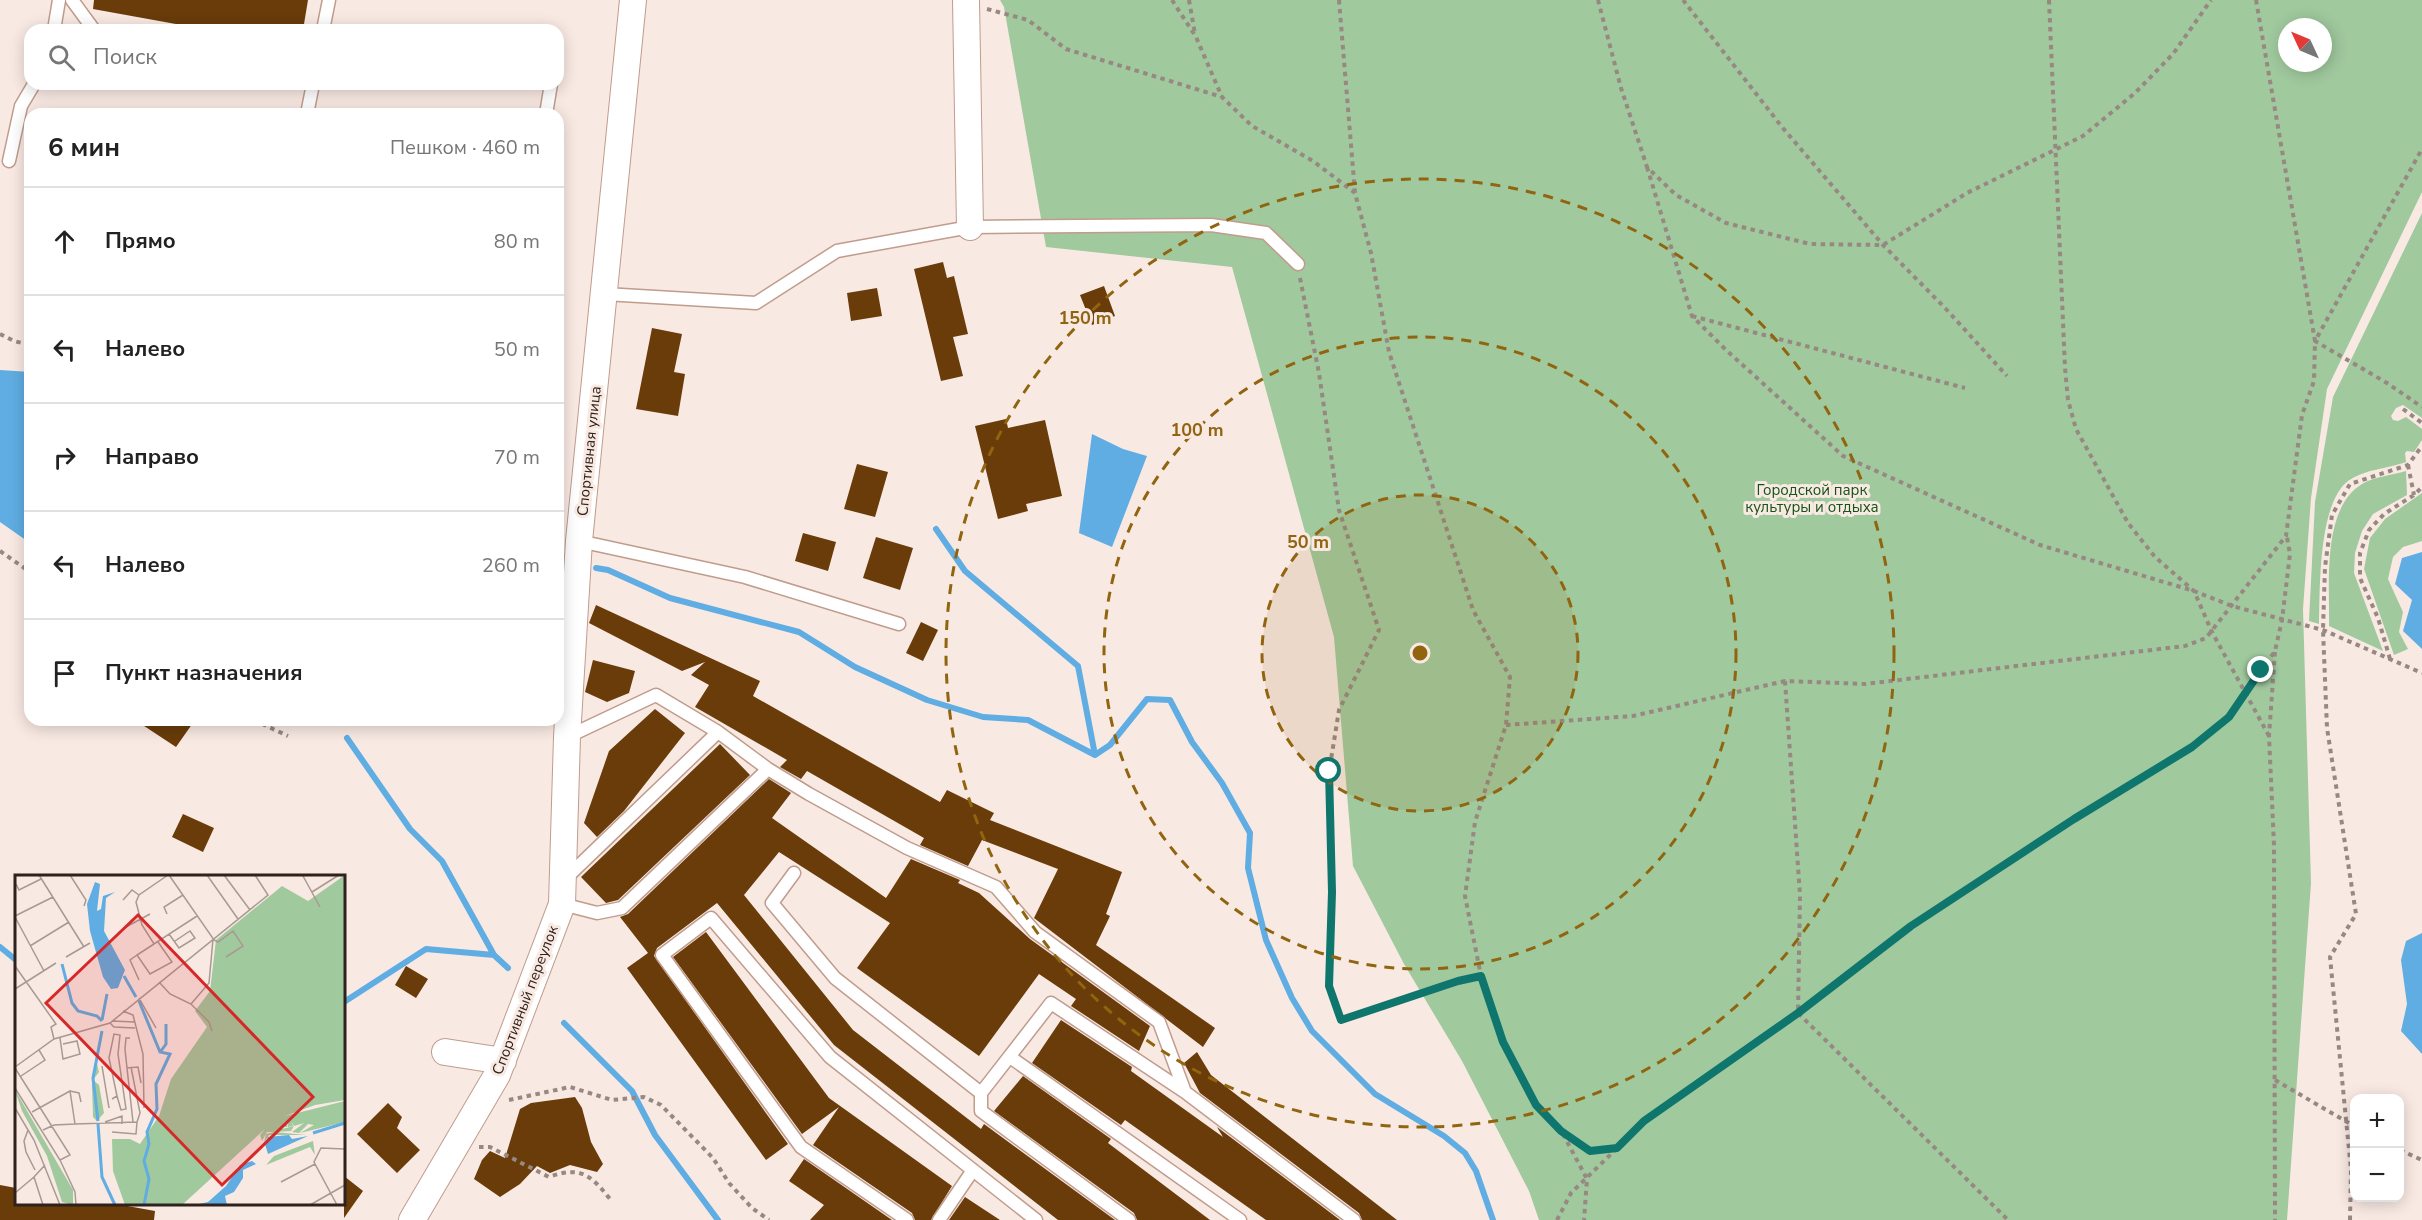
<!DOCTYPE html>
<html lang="ru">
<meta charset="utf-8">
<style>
:root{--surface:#fff;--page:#f6f6f6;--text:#222;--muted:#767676;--line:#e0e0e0}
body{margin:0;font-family:"Nunito Sans",sans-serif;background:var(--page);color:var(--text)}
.controls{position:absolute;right:18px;bottom:18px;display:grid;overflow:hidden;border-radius:12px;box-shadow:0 3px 15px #0003}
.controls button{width:54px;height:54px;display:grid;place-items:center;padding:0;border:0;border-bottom:2px solid var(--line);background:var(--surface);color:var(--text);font:30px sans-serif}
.compass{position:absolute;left:2278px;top:18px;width:54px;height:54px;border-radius:50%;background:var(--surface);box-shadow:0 3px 15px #0003;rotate:314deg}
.stop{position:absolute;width:18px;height:18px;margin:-14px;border:4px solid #0f766e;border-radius:50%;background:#fff}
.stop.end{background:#0f766e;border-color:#fff;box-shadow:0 2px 6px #0008}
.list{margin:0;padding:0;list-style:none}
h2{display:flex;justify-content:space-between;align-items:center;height:78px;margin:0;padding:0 24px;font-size:26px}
h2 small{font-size:20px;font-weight:400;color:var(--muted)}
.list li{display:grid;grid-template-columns:39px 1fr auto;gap:18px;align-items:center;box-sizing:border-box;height:108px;padding:0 24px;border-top:2px solid var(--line)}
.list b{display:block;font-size:22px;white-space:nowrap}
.list em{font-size:20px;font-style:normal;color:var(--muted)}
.icon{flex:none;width:33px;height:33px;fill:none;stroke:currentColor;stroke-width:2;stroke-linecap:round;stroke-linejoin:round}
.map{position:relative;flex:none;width:2422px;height:1220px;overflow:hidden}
.search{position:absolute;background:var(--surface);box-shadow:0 3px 15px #0003;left:24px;top:24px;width:540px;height:66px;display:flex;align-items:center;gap:15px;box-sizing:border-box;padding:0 21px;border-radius:18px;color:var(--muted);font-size:22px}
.panel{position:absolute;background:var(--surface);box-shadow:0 3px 15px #0003;left:24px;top:108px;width:540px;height:618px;border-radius:18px}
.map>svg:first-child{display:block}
</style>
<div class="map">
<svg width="2422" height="1220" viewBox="0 0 2422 1220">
<rect width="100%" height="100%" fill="#f9e9e3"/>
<path fill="#a0c99e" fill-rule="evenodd" d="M1000,0H2422V192L2327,389L2311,498L2303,609L2311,883L2287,1220H1539L1529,1191L1462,1061L1404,964L1353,866L1334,637L1232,267L1046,247L1004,7ZM2287,27H2323V63H2287Z
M2422,213V418L2403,405L2396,408L2391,416L2393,420L2398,421L2406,417L2422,429V440L2414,452L2407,451L2405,453L2406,462C2387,469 2365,469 2348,481C2318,504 2320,589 2319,624L2309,621L2315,502L2333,397Z
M2406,471L2407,495L2373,514L2362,531L2355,553L2354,573L2383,651L2329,626C2330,585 2321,509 2362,484C2374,477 2392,475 2406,471Z
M2422,493V541L2403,547L2393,557L2388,579L2403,612L2399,632L2408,649L2394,655L2364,569L2370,538L2385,519Z"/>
<path fill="#5fade2" d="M0,370L30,372V543L0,522Z
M1092,434L1123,449L1147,456L1112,547L1079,533Z
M2422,552V649L2403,631L2412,600L2395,584L2402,558Z
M2422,933V1054L2401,1031L2407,1004L2401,960L2406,941Z"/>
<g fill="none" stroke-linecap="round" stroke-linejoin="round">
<path stroke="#5fade2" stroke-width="6" d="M936,529L965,571L1078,666L1095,755
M596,568L608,570L670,598L799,632L855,667L927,700L983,717L1028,720L1095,755L1110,745L1147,699L1170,700L1192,742L1222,783L1250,833L1248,868L1266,940L1292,998L1312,1031L1375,1094L1444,1136L1465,1153L1476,1171L1493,1220
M347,738L410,829L442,861L494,955L508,968
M0,947L16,960
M344,1002L426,949L494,955
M564,1023L632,1091L655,1135L718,1220"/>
</g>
<path fill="#693c09" d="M94,0H308L303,30H209L93,9Z
M943,262L947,278L954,276L968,334L953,337L963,376L941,381L914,269Z
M1104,286L1115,316L1092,325L1080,295Z
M877,288L882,316L851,321L847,293Z
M652,328L682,334L674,372L685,374L678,416L636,409Z
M1006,419L1008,428L1045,420L1062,496L1026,504L1028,511L998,519L975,426Z
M857,464L888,472L875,517L844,509Z
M803,533L836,542L828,571L795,561Z
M876,537L913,548L900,590L863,578Z
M596,605L760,681L753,696L940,802L947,790L994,813L990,820L1122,872L1106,914L1110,916L1096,945L1215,1028L1203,1047L1034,918L1058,869L982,840L968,866L920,845L924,838L807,771L801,779L780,767L787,760L695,707L709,685L691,675L705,662L682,671L589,623Z
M921,622L938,630L923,661L906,653Z
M593,660L635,671L629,693L607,702L585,692Z
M655,709L685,733L624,811L597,837L584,823L609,751Z
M135,720H195L176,747Z
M720,744L750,775L618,900L606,903L581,877Z
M769,779L791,793L772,818L886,898L911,859L960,880L958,883L979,893L1030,939L1150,1026L1139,1051L1071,1006L1076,999L1039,974L979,1056L857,968L890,923L779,852L744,895L853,1030L981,1129L984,1124L1115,1220H1058L834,1045L717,903L657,948L654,956L788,1144L766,1160L627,968L648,953L620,917L628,914Z
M183,814L214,828L203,852L172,837Z
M706,932L829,1098L952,1186L931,1220H915L912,1213L813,1145L839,1107L802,1134L673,957Z
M406,966L428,979L416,998L395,985Z
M1061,1020L1132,1067L1131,1071L1223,1137L1217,1127L1340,1220H1266L1125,1120L1121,1125L1032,1063Z
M1197,1052L1211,1075L1397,1220H1362L1359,1213L1200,1093L1184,1063Z
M1023,1076L1111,1139L1108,1143L1210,1220H1137L1134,1213L994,1111Z
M575,1097L582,1108L591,1142L603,1164L597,1172L570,1165L550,1173L537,1166L520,1184L500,1197L474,1179L482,1160L490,1151L505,1158L520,1109L531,1103Z
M388,1103L402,1117L397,1128L420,1150L397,1173L357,1134Z
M804,1159L892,1220H810L824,1205L789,1181Z
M344,1176L363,1191L344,1218Z
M0,1185L16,1188V1203H111L155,1211L154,1220H0Z
M965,1197L1000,1220H949Z"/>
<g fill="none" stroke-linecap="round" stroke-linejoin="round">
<g stroke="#c09c8d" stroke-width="15">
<path id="service" d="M72,0L94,30
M54,30L59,0
M323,30L329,0
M307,114L313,84
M546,114L551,84
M9,161L21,106L34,84
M605,294L756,303L837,251L970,227L1211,225L1266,233L1298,264
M579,541L745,577L899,624
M567,737L656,695L718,732L768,769L809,794L907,848L996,887L1035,932L1159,1022L1185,1092L1354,1220
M794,873L772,903L835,978L981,1093L1051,1003L1185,1092
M565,879L718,732
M562,904L597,913L622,908L768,769
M1010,1057L1240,1220
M981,1093V1111L1129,1220
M907,1220L801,1147L662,955L711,918L830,1057L1036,1220
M939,1220L973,1170"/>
</g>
<g stroke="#c09c8d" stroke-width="28">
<path id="minor" d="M966,0L970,227
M445,1052L503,1061
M412,1220L497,1075L562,904L567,737L579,541L633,0"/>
</g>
<path stroke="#978882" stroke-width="4" stroke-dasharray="4.5 4.5" stroke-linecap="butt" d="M1172,0L1196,37L1222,97L1252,126L1313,161L1355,193L1371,253L1389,352L1473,610L1510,677L1506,725L1475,822L1465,896L1481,976L1503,1042L1536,1105L1561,1131L1590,1151L1617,1148
M1189,0L1195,34
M1339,0L1355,193
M1598,0L1621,88L1647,167L1676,195L1726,223L1810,244L1883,245L1967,193L2083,136L2135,93L2173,54L2211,0
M1683,0L1782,127L1883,245L1946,309L2007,376
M2049,0L2065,368L2068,400L2076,429L2128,523L2155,557L2194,591L2212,632L2269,736
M2256,0L2315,341L2422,149
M987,9L1028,20L1066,49L1222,97
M1647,167L1692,316L1725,349L1843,456L2040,545L2194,591L2232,606L2323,630L2422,673
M1300,278L1319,373L1339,510L1379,630L1339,710L1329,772L1332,892L1329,986L1341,1020L1458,981L1481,976
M1692,316L1965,388
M0,334L14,341L30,345
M2403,409L2422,423
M2408,465L2414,495
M0,551L30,572
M2275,652L2269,736L2274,845L2275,1220
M2390,659L2378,618L2360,578V553L2369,530L2384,514L2414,495L2422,487
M1785,681L1800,895L1798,1013L2008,1220
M254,720L288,736
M1506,725L1633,716L1785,681L1865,684L2185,646L2206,638L2286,536L2302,415L2314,381L2315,341L2387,383L2422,407
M2275,1080L2354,1126
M509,1100L570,1087L612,1100L644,1097L661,1105L713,1158L729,1183L752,1208L769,1220
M1563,1134L1587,1179L1584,1220
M479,1147H490L549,1177C580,1166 590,1174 610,1199
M2400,1150L2422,1160
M1557,1220L1571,1193L1645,1121L1798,1013L1911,926L2074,819L2192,747L2229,717L2275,651L2282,620L2290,554L2287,537
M2350,1220L2351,1170L2330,957L2356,914L2327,728L2323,630L2325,567L2332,515L2350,484L2408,465L2422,446"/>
<use href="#service" stroke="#fff" stroke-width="12"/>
<use href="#minor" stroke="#fff" stroke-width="26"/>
</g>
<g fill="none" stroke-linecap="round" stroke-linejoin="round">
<path stroke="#0f766e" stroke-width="8" d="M1329,771L1332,892L1329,986L1341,1020L1458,981L1481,976L1503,1042L1536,1105L1561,1131L1590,1151L1617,1148L1644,1121L1798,1013L1911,926L2074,819L2192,747L2229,717L2261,670"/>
</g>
<circle cx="1420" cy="653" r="158" fill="#91640f" fill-opacity=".12"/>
<g fill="none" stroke="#91640f" stroke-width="3" stroke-dasharray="10 8">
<circle cx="1420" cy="653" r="158"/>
<circle cx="1420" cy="653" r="316"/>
<circle cx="1420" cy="653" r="474"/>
</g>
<g text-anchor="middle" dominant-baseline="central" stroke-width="6" stroke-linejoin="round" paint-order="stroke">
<g font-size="15" fill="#2f211b" stroke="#f9e9e3">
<text transform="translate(589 451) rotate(-84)">Спортивная улица</text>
<text transform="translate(525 1000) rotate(-69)">Спортивный переулок</text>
</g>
<g font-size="15" fill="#155317" stroke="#f9e9e3">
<text x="1812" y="490">Городской парк<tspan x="1812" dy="17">культуры и отдыха</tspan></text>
</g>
</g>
<g transform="translate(15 875)">
<rect width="330" height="330" fill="#f9e9e3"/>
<path d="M330,0V225L300,230L270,241L330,226V247L285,258L299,250L293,249L284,258L277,257L289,248L279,251L277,247L278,251L273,252L272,248V252H266L267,254L279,251L276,256L260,257L291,260H254L249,268L251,259L259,257H252L247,266L245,260L250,254L167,330H110L98,296L97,264H115L125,269L144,241L156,204L192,152L180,136L195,116L201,65L267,11L293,26ZM81,185L84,197L78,205L84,210L89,238L82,246L78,242L77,209ZM0,215L58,315V330L47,327L32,281L7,236ZM298,266L300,280L295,272L251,290L259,281Z" fill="#a0c99e"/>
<path d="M80,7L85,9L82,36L86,34L88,21L100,17L91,23L89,56L110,95L103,113L96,114L88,102L75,56L72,29ZM274,260L277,264L293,261L253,279L250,269L253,262ZM237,286L241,289L228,295V303L219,317L210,321L212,330H180L193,327L211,311L225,290Z" fill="#5fade2"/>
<path fill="none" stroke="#5fade2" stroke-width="3" d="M47,89L57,128L63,136L82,141L87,146M109,101L121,122M124,126L145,177L155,179L141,209L142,234L132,257L134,269L129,286L134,304L129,330M87,145L92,119M146,176L151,169V149M83,246L78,203L87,156M83,249L87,302L100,330M298,258L330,248"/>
<path fill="none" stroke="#a89993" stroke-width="1.5" d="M24,0L69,72M55,0L71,25L69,31M153,0L124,20L121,27L127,50L139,69L182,41M154,0L199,65L203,67L218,56L228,71L211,82M192,0L223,44M209,0L235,35M288,1L305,32M1,9L4,15L26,4M297,17L324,0M108,25L117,15L124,20M152,39L149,32L168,20M0,41L38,22M0,42L29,96M111,52L135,39M154,59L164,73L180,63L175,56L160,66M139,69L122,80L135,99L157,87L143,67M15,71L54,47M122,80L115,85L124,105M51,82L75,68M0,91L41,149L36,152L39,164M144,107L155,119L176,129L194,147L197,156M0,114L41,88M124,123L141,153M176,129L194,108L198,64M108,136L118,140L128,179L129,233M97,146L120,147M95,148L99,152L120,153M45,163L48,184L65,179L62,166L48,169M115,163H111L110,174L112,193L123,192L126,208M87,191L94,233M0,192L39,164L95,148L253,20L240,0M116,192L125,238L122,247M0,193L55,280L45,285M112,193L118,247M6,201L30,185L24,175M0,213L45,285L60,317L61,330M55,216L64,218L66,227M97,224L102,221L94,183L99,159L105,160L103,179L111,234L106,235L102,221M0,233L19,265L45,330M17,237L55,216L60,249L39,250L28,255M90,247L107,241V249M60,249L122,247L121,259L97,257M13,255L9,266L11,277L20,295M266,307L300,289M0,318L19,302M28,330L19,302L30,290M295,330L330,310M322,330L299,287L306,273L330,274"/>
<path fill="#d62828" fill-opacity="0.15" stroke="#d62828" stroke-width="3" d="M123,40L298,222L207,310L31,128Z"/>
<rect width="330" height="330" fill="none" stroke="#2f211b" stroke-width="3"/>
</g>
<circle cx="1420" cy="653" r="9" fill="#91640f" stroke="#f9e9e3" stroke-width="3"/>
<g font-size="18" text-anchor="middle" font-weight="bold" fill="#91640f" stroke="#f9e9e3" stroke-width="6" stroke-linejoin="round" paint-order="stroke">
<text x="1085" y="324">150 m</text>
<text x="1197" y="436">100 m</text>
<text x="1308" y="548">50 m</text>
</g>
</svg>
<div class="controls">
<button>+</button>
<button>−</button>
</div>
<svg class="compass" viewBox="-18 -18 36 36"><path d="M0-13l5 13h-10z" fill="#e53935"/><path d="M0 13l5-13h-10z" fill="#767676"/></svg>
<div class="stop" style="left:1329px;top:771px"></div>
<div class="stop end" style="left:2261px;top:670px"></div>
<div class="search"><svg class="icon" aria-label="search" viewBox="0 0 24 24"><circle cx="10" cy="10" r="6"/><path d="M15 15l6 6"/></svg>Поиск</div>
<section class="panel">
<h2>6 мин<small>Пешком · 460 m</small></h2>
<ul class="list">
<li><svg class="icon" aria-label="ahead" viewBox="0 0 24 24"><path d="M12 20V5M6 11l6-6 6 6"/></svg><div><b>Прямо</b></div><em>80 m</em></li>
<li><svg class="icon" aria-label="left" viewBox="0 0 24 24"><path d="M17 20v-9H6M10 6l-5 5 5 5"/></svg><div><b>Налево</b></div><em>50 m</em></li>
<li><svg class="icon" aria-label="right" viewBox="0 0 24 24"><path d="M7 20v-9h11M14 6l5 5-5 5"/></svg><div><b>Направо</b></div><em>70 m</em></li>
<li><svg class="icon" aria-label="left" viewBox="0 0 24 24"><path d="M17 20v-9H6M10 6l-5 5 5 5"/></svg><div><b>Налево</b></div><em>260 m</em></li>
<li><svg class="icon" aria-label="arrive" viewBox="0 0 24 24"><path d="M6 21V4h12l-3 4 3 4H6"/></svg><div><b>Пункт назначения</b></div></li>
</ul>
</section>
</div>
